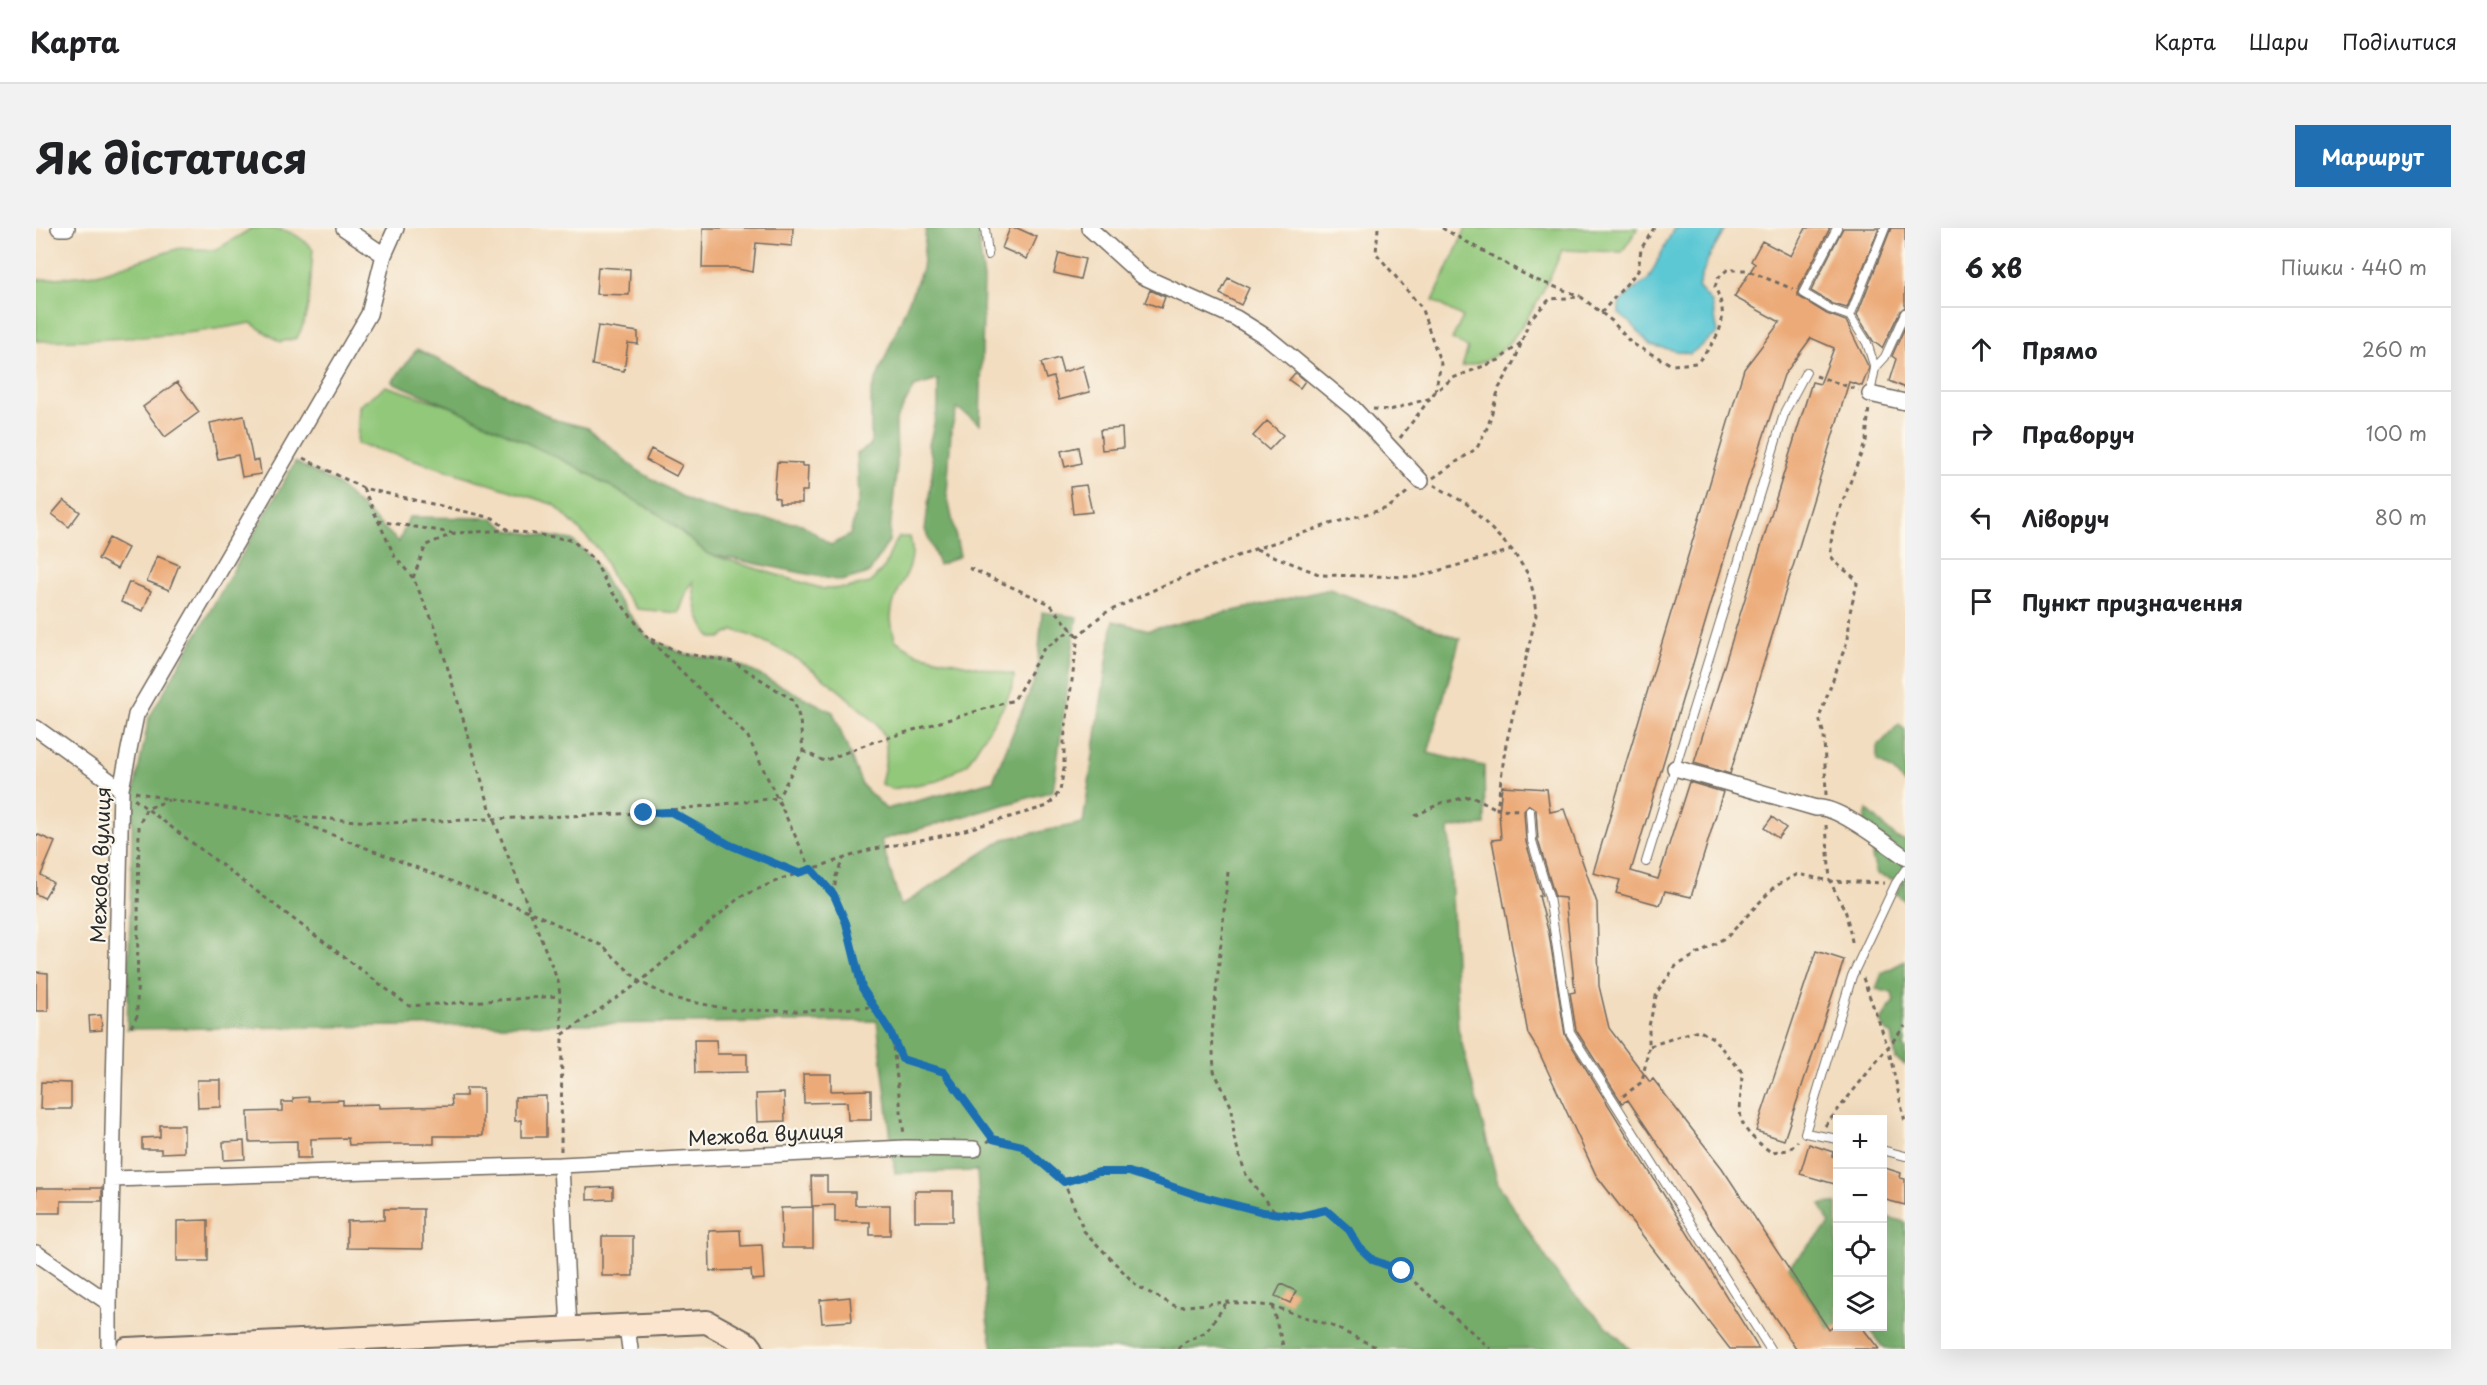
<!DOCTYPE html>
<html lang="uk">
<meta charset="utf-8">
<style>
:root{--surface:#fff;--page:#f2f2f2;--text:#202124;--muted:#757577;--line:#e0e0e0;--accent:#1f6fb2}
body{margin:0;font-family:"Playpen Sans",sans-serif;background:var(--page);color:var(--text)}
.controls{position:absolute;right:18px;bottom:18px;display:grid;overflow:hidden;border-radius:0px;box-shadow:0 6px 24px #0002}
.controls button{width:54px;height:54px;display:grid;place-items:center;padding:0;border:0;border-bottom:2px solid var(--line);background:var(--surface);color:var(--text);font:30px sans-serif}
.stop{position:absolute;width:18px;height:18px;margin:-14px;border:4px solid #1f6fb2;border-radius:50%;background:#fff}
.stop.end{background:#1f6fb2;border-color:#fff;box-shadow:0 2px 6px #0008}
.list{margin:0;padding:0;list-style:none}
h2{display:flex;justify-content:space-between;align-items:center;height:78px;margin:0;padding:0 24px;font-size:26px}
h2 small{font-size:20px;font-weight:400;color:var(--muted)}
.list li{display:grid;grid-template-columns:39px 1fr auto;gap:18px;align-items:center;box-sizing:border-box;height:84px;padding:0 24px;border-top:2px solid var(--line)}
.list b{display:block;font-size:22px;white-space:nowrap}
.list em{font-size:20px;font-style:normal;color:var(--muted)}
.icon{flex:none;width:33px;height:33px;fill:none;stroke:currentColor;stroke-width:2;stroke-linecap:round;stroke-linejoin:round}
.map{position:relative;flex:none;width:1869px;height:1121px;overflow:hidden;border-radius:0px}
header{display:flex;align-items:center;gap:36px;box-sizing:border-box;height:84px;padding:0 30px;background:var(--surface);border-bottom:2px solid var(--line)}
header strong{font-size:28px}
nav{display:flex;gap:33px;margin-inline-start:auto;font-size:21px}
.intro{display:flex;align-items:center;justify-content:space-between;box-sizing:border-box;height:144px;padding:0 36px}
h1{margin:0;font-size:42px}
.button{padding:15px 27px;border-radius:0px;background:var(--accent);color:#fff;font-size:21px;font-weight:700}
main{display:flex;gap:36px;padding:0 36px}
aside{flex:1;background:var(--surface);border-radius:0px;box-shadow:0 6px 24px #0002}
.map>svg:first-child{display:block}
</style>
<header>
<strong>Карта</strong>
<nav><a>Карта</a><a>Шари</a><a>Поділитися</a></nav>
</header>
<div class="intro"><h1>Як дістатися</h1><a class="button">Маршрут</a></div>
<main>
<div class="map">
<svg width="1869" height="1121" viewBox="0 0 1869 1121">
<rect width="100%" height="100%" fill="#fbf7ec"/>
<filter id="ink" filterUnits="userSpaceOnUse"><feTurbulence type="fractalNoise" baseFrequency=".0167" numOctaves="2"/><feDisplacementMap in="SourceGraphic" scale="12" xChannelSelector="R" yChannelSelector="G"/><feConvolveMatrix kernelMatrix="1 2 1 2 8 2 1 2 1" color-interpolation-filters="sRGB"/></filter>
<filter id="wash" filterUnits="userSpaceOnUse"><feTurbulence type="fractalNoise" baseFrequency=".008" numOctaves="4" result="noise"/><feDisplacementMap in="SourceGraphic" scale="24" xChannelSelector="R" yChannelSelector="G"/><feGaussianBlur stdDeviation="1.35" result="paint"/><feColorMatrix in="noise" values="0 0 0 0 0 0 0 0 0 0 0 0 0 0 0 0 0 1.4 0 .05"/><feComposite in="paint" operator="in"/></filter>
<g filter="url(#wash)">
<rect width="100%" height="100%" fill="#f2ddc0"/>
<path fill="#92c87a" stroke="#5e7a52" stroke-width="1.5" d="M216,0C245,0 256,0 277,21C274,51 276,83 261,110L244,114L215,95C145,109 72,112 0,113V52L61,46L144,20L180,22Z
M1430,0H1602L1586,24L1526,22C1513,53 1486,109 1458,128C1450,134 1436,136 1426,139L1432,120L1416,111L1427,89L1397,73Z
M350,158L416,179L541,239L623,286L672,326L771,356L788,361L811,360L834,355L849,338L857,318L863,309H874C884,342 856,359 855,389C855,396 858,405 859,412L882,426L978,447L977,458L966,481L931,536L902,553L856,561L845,556C848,540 854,521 847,506C843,496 830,486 822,479C785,445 746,417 698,402L684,410H676C662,397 658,372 657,353L651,363L643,385L601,381L579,355L564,323L519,277L379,232L321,216L323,178Z"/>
<path fill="#75ac6a" stroke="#506c4a" stroke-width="1.5" d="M890,0H941L948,51L944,196L921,180L915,203L911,266L924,328L903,337L889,302L897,236L893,217L902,179V152L878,159L860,192L861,237L853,313L833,345L805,353L672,326L623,286L541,239L416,179L356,154L381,121L520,192L552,200L601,242L655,274L697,287L766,296L795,317L814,307L823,270L821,226L835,217V164L886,41Z
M259,234L301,256L363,314L373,289L457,290L472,302L536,312L558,332L573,360L611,409L645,425L698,434L797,484L826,557L850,581L957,553L1001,446L1006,384L1041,389L1017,563L845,612L865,678L968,611L1047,595L1077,393L1113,402L1294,361L1424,411L1392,525L1448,538L1449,597L1413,600L1422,800L1462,956L1526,1054L1594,1121H957L951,1092L941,943L859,945L841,793L91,801L97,568L113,490Z
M1863,496L1869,502V556L1857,543L1841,533V519Z
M1831,582L1861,610L1869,612V673L1860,665L1867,655L1841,646L1836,629L1840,616L1828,596Z
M1869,733V815L1867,819L1869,821V837L1860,831L1856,806L1850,804L1845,793L1858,773L1856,765L1840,761L1846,745Z
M1798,975L1801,976V1097L1793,1102L1752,1039L1794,996L1784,976Z
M1847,988L1869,994V1121H1849L1832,1099L1846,1098Z"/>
<path fill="#5cc8d4" stroke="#447a80" stroke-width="1.5" d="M1638,0H1690L1672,31L1662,59L1676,75L1682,105L1654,126L1614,117L1596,96L1583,86V76L1597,62L1612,52Z"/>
<g id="blocks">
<path fill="#ecaa78" d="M667,0H757L756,18L720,15L717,44L697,40H666Z
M974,0H981L1001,9L991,31L966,20Z
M1770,0H1794L1762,62V68L1791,86L1810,93L1833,140L1826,158L1813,154L1694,546L1658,535L1776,154L1784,156L1798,120L1775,110L1748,147L1702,285L1595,643L1622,651L1653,554L1687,564L1655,669L1629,663L1624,677L1580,665L1584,652L1557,645L1708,141L1744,94L1698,69L1719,36L1715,33L1726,13L1755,28Z
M1807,0H1843L1811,80L1797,76L1775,63Z
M1855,0H1869V79L1864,83L1846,120L1837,113L1821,87Z
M1023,25L1049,31L1044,51L1018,45Z
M562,39L594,41L593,67L560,66Z
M1192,50L1213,60L1205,77L1184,66Z
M1114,62L1129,69L1125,80L1109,74Z
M562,98L602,104V116L592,115L588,143L556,137Z
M1869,99V160L1853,153L1860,131L1856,128Z
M1023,130L1027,144L1047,138L1054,164L1023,172L1017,149L1010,151L1005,135Z
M1259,145L1269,153L1264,160L1253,152Z
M141,154L163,184L129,209L107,179Z
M208,188L217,233L223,232L225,246L206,249L202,227L182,231L174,195Z
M1231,193L1247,207L1233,222L1217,208Z
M1086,200L1087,220L1066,222L1064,202Z
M1042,219L1045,235L1029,239L1025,223Z
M615,221L646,237L640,248L610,232Z
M741,234L766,235V238H772L771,263H766V275H743V270L738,269Z
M1050,257L1056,284L1037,286L1034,259Z
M28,272L44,284L33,299L16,286Z
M73,310L92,320L81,341L62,331Z
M121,328L143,337L133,362L111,353Z
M93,354L115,363L107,383L85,374Z
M1466,558L1511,561L1514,584L1528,581L1561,675L1563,758L1573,800L1614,854L1617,851L1686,940L1793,1102L1798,1098H1825L1843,1121H1760L1592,872L1586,875L1540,802L1534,765L1539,764L1529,670L1519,669L1502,612L1500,582L1493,577L1488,583L1490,614L1506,668H1503L1513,706L1529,807L1723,1121H1694L1560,947L1502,822L1492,806L1456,612L1465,611L1463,584Z
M1736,589L1750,600L1742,610L1728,600Z
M0,606L19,614L5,647L17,655L8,670L0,666Z
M1780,723L1808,732L1748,912L1720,903Z
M0,744L12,745V783H0Z
M65,787L66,802L54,803L53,788Z
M658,812H680L681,826H711V844L659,845Z
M767,846H795V863L835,862V892H812L811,874L768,875Z
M161,852H185V879L162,880Z
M5,854L35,855V881H4Z
M430,860H447V908H398V916H363L313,917L312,910L275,911V930H261V913L213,914L212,884L246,883V874H257V870L273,869V873L307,872V877L343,876V880L416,878L415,868H430Z
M748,865L749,893L721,894L720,866Z
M510,868V909H485V892L479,893V869Z
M124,897H148V924L125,925V921H106V910L124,909Z
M208,913L209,931L188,932L187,914Z
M1773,916L1797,924L1796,928L1802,930V957L1764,946Z
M1846,939L1865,945L1864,950L1869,951V977L1846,971Z
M775,948H791V964H819V977H854V1007H834V994H799V977L776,978Z
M577,959V971L551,972V960Z
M0,960H66V973H25V985H0Z
M879,963H917V993H879Z
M777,979V1020H746L745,980Z
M348,981H387V1021L311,1020V993L348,992Z
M172,992V1033H141V993Z
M704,1002L705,1018L726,1017L728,1051L716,1052L715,1042L674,1043L673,1003Z
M566,1008H597V1048H566Z
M1245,1056L1260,1063L1254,1075L1239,1068Z
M814,1069L816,1093L786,1095L784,1072Z"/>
</g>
</g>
<g filter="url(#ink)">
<use href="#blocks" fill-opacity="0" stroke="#71695f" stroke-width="1.5"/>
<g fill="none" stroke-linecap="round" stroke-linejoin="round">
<g stroke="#71695f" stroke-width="10">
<path id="lane" d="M949,0L952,27
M1801,0L1767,65L1794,81L1814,88L1831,115L1839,140L1834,166
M1814,88L1849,0
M1839,140L1849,129L1869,85
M1494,583L1496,613L1513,669L1534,804L1734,1121
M1610,634L1749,183L1770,144
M1802,911L1769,905L1816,748L1860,655L1869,642
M1846,922L1869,928"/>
</g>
<g stroke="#71695f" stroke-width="18">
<path id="street" d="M23,0H31
M308,0L348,27
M1053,0L1106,48L1200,90L1232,110L1318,181L1385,253
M1834,166L1869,174
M0,500L85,561
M1639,540L1780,580C1801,577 1850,616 1869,629
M525,937L533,1101
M76,951L525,937L869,920L938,921
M0,1025L73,1075
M591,1099L594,1121
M73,1121V1075L85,561L100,487L333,86L348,27L360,0"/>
</g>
<g stroke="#71695f" stroke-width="26">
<path id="secondary" d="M91,1121L671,1094L713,1117L716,1121"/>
</g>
<path stroke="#71695f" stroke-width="3" stroke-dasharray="4.5 4.5" stroke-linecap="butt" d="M1342,0L1340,25L1385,79L1405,136L1399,164
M1406,0L1495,50L1544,68
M1565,85L1602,43L1605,21L1618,0
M1780,148L1823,162
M1337,181L1354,182L1395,170
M1364,210L1399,164L1417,150L1463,132L1486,114
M267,230L327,260L457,290L472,302L536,312L558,332L573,360L611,409L712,509L775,641L798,667L810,695L826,760L855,805L866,831L908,844L957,911
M1397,250L1441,220L1452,198L1463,160L1478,135L1494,91L1514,71L1545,69L1576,93L1595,115L1636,137L1661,135C1683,109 1695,92 1679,59L1682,50L1691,42H1710L1757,61
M1398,257L1431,276L1476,322L1492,346L1498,367L1500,387L1469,521L1461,581L1485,582
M327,260L359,329L377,350L399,398L457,590L523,756L526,806
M342,293L417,305
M1220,321L1285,347L1380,349L1476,322
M933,340L1014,376L1041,408
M377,350L390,317L419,305L471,302
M615,411L645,425L698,434L758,473L764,492L767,523L742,570
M767,523L788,533L834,515L978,472L1007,422L1036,401
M99,564L146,574L249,588L352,595L608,585L742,570
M1790,567L1788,507L1783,490L1812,411L1814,384L1821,356L1820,351L1800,335L1795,328V315L1797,299L1830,213L1833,178
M98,571L373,778L523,768
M637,584L694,617L762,645
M1379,588L1405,575L1436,568L1461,581
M253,590L495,684L567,718L604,754L636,770L697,782L767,783L838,779
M1790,597L1794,653L1810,685L1817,718
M1192,644L1176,805L1178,843L1196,880L1198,910L1210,947L1240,985
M798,667L800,648L807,631
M1827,750L1852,819L1869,894
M95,799L101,788L103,598L110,581L133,572
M856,810L868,907
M1614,818L1662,802L1677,810L1706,844C1705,888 1695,896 1735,924L1753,922L1762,913
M1587,868L1606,854L1613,818V798L1621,764L1640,738L1692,708L1738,659L1762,646L1794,653L1849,655
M1789,898L1869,798
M951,914L957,911L986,918L1028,954L1048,1003L1101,1058L1141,1079L1191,1074L1236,1078L1296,1098L1344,1121
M525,923L526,807L604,754L704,669L745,651L833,622L915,606L1012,578L1024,563L1028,540V512L1042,408L1067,386L1126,358L1219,321L1297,295L1352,280L1374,262
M1028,954L1063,943H1093L1161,967L1227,984L1264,988L1290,983L1313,1002L1324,1020L1337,1032L1366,1043L1455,1121
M1236,1078L1248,1121
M1142,1121L1149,1114L1170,1104L1191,1074"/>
<use href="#lane" stroke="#fff" stroke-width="8"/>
<use href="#street" stroke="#fff" stroke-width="15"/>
<use href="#secondary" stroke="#fbe5cf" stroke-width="22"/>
</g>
</g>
<g fill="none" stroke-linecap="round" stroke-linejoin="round" filter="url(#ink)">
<path stroke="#1f6fb2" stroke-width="8" d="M608,585L635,584L694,617L762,645L775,641L798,667L810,695L826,760L855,805L866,831L908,844L957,911L986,918L1028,954L1063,944H1093L1161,967L1227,984L1264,988L1290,982L1313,1002L1324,1020L1337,1032L1366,1043"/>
</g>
<g text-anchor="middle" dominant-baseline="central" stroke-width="4.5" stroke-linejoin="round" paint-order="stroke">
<g font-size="20" fill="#2b2b2b" stroke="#fbf7ec">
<text transform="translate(64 637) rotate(-88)">Межова вулиця</text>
<text transform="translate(730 906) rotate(-3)">Межова вулиця</text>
</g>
</g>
</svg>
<div class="controls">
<button>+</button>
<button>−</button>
<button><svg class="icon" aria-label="locate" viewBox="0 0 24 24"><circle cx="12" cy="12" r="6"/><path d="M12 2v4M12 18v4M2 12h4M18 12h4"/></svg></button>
<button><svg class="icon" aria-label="layers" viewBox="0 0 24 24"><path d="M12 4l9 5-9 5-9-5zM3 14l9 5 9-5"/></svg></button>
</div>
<div class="stop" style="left:1366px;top:1043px"></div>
<div class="stop end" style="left:608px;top:585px"></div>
</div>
<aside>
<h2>6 хв<small>Пішки · 440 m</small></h2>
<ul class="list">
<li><svg class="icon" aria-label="ahead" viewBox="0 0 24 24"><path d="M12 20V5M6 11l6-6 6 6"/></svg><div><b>Прямо</b></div><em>260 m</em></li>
<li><svg class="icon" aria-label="right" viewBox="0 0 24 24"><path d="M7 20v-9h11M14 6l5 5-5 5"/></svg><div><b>Праворуч</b></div><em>100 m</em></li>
<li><svg class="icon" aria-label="left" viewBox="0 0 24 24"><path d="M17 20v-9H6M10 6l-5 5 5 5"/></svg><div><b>Ліворуч</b></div><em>80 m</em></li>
<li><svg class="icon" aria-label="arrive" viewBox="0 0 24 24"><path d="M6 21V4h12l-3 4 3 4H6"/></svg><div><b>Пункт призначення</b></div></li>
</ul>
</aside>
</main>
